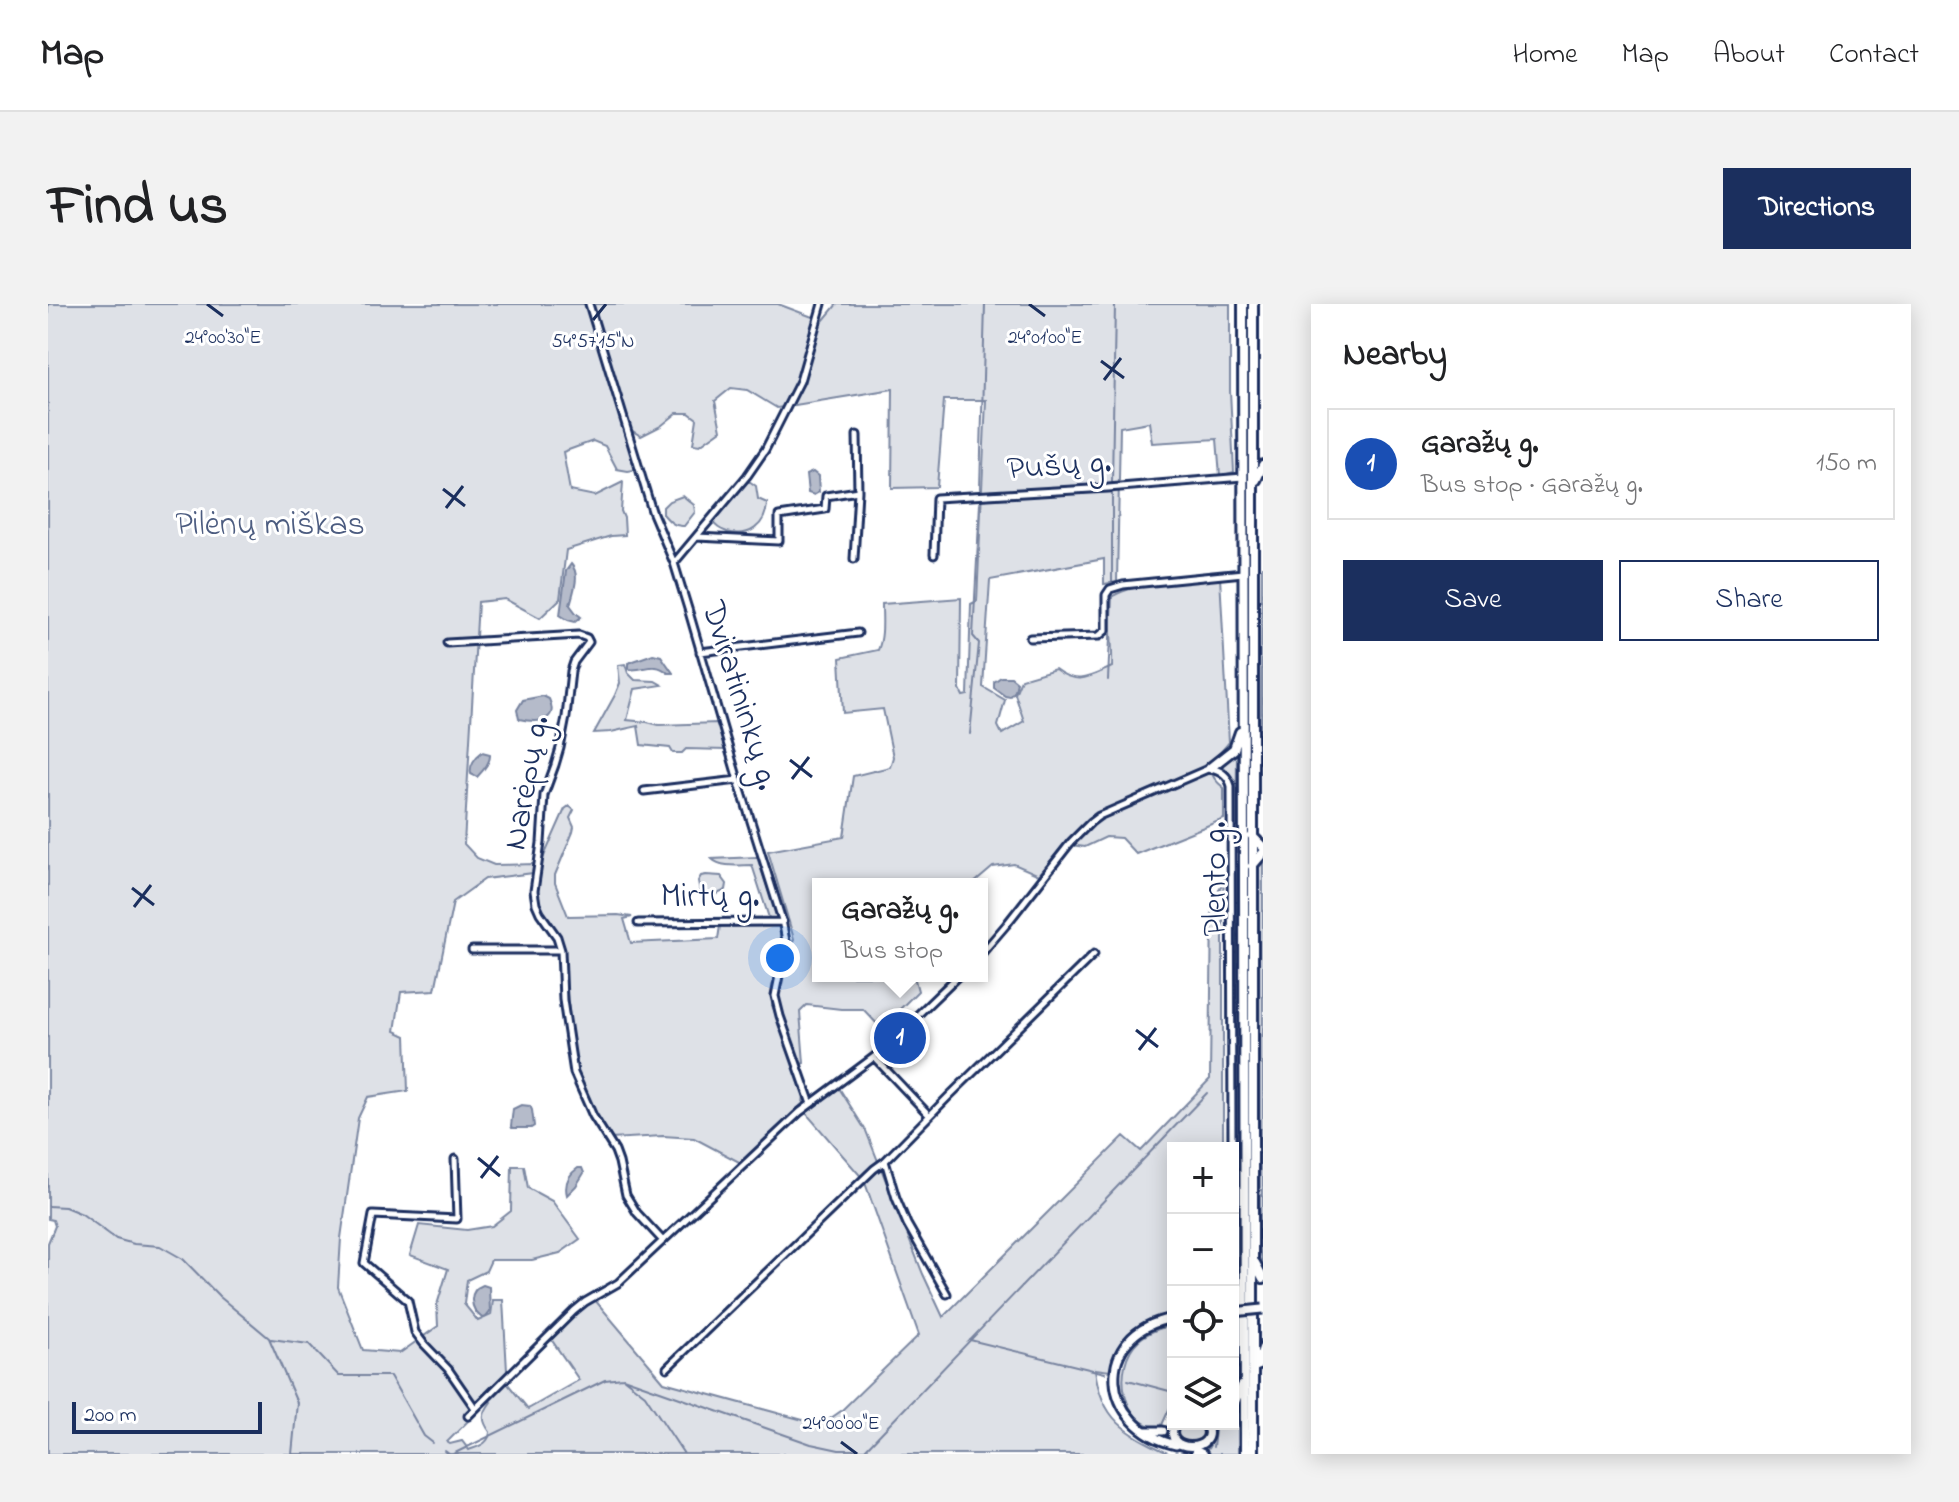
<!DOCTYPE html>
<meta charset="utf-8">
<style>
:root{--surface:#fff;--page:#f2f2f2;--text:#202124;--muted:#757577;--line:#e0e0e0;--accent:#1b2f5e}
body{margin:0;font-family:"Indie Flower",sans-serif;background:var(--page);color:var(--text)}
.controls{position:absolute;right:24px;bottom:24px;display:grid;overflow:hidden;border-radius:0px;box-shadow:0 4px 20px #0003}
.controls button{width:72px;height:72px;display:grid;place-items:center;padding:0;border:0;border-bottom:2px solid var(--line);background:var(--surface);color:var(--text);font:40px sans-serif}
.scale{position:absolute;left:24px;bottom:20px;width:190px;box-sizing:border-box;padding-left:8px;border:4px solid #1b2f5e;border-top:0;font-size:22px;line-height:28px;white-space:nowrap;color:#1b2f5e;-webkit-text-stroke:6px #fff;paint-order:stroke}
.you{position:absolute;left:732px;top:654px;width:28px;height:28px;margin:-20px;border:6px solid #fff;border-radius:50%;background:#1a73e8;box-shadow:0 0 0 12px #1a73e833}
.badge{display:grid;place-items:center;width:52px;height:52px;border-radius:50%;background:var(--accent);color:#fff;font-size:26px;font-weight:700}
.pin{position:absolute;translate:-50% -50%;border:4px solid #fff;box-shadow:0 2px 8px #0006}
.popup{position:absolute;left:764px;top:574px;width:176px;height:104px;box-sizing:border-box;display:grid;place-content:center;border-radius:0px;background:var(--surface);filter:drop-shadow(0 2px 6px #0005);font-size:26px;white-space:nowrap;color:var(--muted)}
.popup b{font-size:30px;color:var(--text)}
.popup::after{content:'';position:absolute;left:50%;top:100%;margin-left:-16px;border:16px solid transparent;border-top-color:var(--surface)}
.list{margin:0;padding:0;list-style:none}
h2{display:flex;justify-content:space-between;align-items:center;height:104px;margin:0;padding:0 32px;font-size:34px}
h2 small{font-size:26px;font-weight:400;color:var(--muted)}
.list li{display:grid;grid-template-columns:52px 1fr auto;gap:24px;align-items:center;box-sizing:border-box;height:112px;margin:0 16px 16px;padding:0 16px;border:2px solid var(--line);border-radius:0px}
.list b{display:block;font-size:30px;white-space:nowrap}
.list p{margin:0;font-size:26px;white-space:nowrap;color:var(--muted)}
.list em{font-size:26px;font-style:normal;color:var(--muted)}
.actions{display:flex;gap:16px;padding:24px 32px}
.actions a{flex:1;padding:18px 0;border:2px solid var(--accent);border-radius:0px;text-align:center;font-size:28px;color:var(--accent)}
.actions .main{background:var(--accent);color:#fff}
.icon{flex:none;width:44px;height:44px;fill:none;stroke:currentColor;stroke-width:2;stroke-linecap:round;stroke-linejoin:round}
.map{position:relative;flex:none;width:1215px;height:1150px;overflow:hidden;border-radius:0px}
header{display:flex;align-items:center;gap:48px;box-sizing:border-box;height:112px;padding:0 40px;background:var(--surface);border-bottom:2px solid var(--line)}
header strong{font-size:38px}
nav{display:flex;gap:44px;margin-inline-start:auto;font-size:28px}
.intro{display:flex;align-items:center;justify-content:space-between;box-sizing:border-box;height:192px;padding:0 48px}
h1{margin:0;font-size:56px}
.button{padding:20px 36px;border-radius:0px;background:var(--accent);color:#fff;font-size:28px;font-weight:700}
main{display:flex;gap:48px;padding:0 48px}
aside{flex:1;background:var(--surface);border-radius:0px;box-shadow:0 4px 20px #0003}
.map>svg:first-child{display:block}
</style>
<header>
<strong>Map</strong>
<nav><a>Home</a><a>Map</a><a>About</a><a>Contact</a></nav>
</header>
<div class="intro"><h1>Find us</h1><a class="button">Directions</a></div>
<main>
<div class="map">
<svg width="1215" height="1150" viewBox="0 0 1215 1150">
<rect width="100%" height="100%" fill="#fff"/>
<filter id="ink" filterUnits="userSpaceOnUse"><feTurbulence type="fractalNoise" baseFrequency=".0125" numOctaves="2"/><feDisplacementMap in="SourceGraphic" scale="16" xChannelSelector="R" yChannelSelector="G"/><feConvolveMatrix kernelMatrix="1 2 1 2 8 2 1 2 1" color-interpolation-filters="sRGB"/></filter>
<g filter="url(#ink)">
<path fill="#dee1e7" stroke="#7c88a2" stroke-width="2" fill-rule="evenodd" d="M0,0H537L587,160L586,166L580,167L569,165L557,142L545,137L515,148L522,187L547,192L575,178L573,207L576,214L577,231L563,232L518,246L512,295L492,314L457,295L430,298L416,540L429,554L446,561L487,560L485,569L437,575L405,598L387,686L353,688L347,727L358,732L360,787L320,793L310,814L293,934L290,983L315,1046L352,1049L390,1022L389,1001L400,965L362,951L371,921L419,926L444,922L463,907L464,862H476L480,884L504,897L532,935L512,949L484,956H443L438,967L419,976L416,1000L430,1017L443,1011L445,996H455L459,1067L455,1074L480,1105L531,1076L503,1035L531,1006L547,996L616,1078L773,1121L793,1107L871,1031L816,876L757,808L791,784L818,827L875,970L895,1013L1076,832L1093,847L1162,775L1164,601L1176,575L1175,590V844H1125V1009C1088,1017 1073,1030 1062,1067L1047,1065C1053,1117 1079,1129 1122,1150H0V939L7,922L5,916L0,915ZM441,1096L443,1098C434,1110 433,1116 442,1128C441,1140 431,1142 421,1146L414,1137L402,1140L399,1138Z
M541,0H730L775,17L789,0H1182V87L1186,168L1172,172L1169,135L1104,139L1101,118L1072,123L1069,278L1056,280V255L942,276L935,383L957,396L950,422L954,430L976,417L967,390L973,375L1007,365C1029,382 1041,373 1064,363C1065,339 1061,318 1062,294C1087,277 1141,276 1172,273L1181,438C1166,457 1152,465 1176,484V515L1088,550L1073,534L1058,533L1037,543L1016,540L991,571L966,560L945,563L925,580H770V672H866L870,687L833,724L815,705H793L759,701L752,708L756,759L751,761L730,696L736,659L746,635L720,547L796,533L805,472L842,463L845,453L835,405L795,409L792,354L830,346C836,332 834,315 834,300L913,294L912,386L915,392L920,391L923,300L929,297L938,96H896L889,183L844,184L845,85L729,104L699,86L683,84L667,97L673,126L652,141L645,140L649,115L641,109H629L613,122L593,132L578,123Z
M701,177L708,182L710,195L719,199C718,222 701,234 679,228C672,225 669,224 664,217L692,183Z
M635,192L646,201L647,208L636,222C626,223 621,217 615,210V203L621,197Z
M1214,262L1215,448H1213Z
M577,360L580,369L587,376L607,377L614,381L587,385L579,416L599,418L611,421L669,419L678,446L638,445L634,449H625L622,444L593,441L590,422L563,428L546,429L567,391L572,379L570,361Z
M1189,446L1188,548H1186V478L1179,466L1172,460L1182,454Z
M521,502L526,506L522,514L526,523L525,528L507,571V579L520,612L570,611L584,613L576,615L583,639L670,635L672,622L669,615L721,614L704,561C692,561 673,564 664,555L709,553L733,623L732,651L725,684L724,701L748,765L756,792L755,799L749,805L693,859L646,834L615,832L562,835L546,810L532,781L527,760L513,637L493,605L489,588V572L497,550L517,505Z
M1215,555V962L1212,945L1211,559Z
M1186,562H1188L1190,653L1189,1078L1185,1096V1035L1187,1024Z
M658,571L673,572L679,580L678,586L667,591L652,588L650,577L653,572Z
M1125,1021V1097L1113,1123C1074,1125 1063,1061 1091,1036C1101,1027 1113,1024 1125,1021Z
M1188,1104L1190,1105V1150H1162L1158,1147C1164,1140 1167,1133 1163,1124L1174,1120H1185V1110Z
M1132,1120H1152L1156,1129L1154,1137L1135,1142L1128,1131Z"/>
<path fill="#b5bbca" stroke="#77839f" stroke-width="2" d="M765,168L770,172L771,188L766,191L760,189L758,171Z
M523,260C533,271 525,288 522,301L528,309L533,313L527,318L520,316L512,311L518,267Z
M605,350L613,352L625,369H620C606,356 596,368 580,365V359Z
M953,373H963L969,378L967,387L962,393L957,392L946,384V378Z
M495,392L501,395C512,419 487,419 471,415L469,406L475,396Z
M434,448L442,450C443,458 435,467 429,473L423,470C421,462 427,453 434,448Z
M473,801L482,802L484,806L486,822L483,824H464L463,822L465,805Z
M530,864H534L536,869L528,882L519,891C516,879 520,871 530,864Z
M435,981L441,983L442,1008L438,1013L434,1014C422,1005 419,987 435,981Z"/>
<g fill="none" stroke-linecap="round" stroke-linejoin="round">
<path stroke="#77839f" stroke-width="2" d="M1064,179L1067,0
M932,185L937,0
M1064,189V278
M1060,376L1064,292
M922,430L931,339L925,332L932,199
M0,902L17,903L34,910L68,935L86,940L112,942L135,955L172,993L221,1034L249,1099L244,1150
M223,1035L261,1040L291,1072H342L376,1132L385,1139
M922,1036L1057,1069
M575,1074L763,1140L791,1146H817L1159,789
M1080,1076L1125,1088
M1165,1143L1167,1127
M397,1147L401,1150
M405,1150L557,1076L575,1074L597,1091L636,1150"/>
<g stroke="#1b2f5e" stroke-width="11">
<path id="minor" d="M541,0L604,207L626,259L641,308L690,476L734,616L738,637L727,692L732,712L763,800
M649,233L731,237V212L777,205L778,192L810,187
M886,251L888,194L1060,184L1195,173
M806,255L810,187L809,131
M626,259L699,172L717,146L752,77L774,0
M982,334L1051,332L1058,326V291L1062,285L1075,281L1195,269
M399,339L531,331L539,334L541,338L526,358L523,367L518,413L512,444L507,461L496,491L493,539L486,587L488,600L492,609L509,633L513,646L515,696L526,769L545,812L567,847L571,858L578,891L589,909L615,937
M652,348L810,329
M596,487L690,476
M590,619L735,618
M424,646H513
M934,649L958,621L1023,538L1043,518L1051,512L1162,464C1173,466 1180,471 1183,482L1184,844
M826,753L881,811
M407,855L409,915L325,911L316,959L360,997L367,1028L376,1040L400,1065L427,1104
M837,857L848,894L859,920L899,990
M619,1064L826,865L837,857L901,792L1046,650
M420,1112L526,1007L537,998L570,979L752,808L826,753L910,672"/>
</g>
<g stroke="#1b2f5e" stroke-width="13">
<path id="secondary" d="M1125,1014C1043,1029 1051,1123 1128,1141
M1127,1120C1112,1150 1173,1150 1158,1120
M1098,1127H1115"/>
</g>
<g stroke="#1b2f5e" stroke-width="14">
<path id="trunk" d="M1195,0L1197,1150
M1205,0V1150
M1208,176L1215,161
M1162,464L1186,445L1192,428
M1204,532L1215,543
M1204,562L1215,549
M1207,959L1215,974
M1209,1062L1215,1044
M1185,1103L1193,1082
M1148,1147L1154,1150"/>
</g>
<use href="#minor" stroke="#fff" stroke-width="5"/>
<use href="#secondary" stroke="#fff" stroke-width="7"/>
<use href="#trunk" stroke="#fff" stroke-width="8"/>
<g stroke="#1b2f5e" stroke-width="13" stroke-linecap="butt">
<path id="secondary-bridge" d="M1185,1008L1215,1005"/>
</g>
<use href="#secondary-bridge" stroke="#fff" stroke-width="7"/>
</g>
</g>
<path fill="none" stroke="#1b2f5e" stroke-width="3" d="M159,0L175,12M981,0L997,12M545,16L558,0M1053,57L1076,74M1056,76L1073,54M395,185L417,202M398,204L415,182M742,456L764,473M744,475L761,453M84,584L106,601M86,603L103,581M1088,726L1110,743M1091,746L1108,724M430,854L452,872M433,874L450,852M793,1138L809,1150"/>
<g text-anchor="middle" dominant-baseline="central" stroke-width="6" stroke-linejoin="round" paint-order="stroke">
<g font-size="34" fill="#1b2f5e" stroke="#fff">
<text transform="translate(1011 163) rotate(-4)">Pušų g.</text>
<text transform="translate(691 392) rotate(73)">Dviratininkų g.</text>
<text transform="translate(480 479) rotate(-80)">Narėpų g.</text>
<text transform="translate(1169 575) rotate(-90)">Plento g.</text>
<text x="662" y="594">Mirtų g.</text>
</g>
<g font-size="34" fill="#4c5c80" stroke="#fff">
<text x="222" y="222">Pilėnų miškas</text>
</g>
</g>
<g font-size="20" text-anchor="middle" fill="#1b2f5e" stroke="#fff" stroke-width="6" stroke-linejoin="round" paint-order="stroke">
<text x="175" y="39">24°00'30"E</text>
<text x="997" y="39">24°01'00"E</text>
<text x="545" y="43">54°57'15"N</text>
<text x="793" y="1125">24°00'00"E</text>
</g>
</svg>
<div class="controls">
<button>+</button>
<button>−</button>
<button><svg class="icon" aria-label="locate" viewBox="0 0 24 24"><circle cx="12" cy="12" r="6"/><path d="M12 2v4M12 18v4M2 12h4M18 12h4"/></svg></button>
<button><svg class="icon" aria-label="layers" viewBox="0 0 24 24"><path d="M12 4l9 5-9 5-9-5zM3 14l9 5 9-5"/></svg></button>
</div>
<div class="scale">200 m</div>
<div class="you"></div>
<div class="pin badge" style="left:852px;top:734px;background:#1a4fb4">1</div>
<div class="popup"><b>Garažų g.</b>Bus stop</div>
</div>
<aside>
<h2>Nearby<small></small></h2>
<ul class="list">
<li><span class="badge" style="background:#1a4fb4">1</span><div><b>Garažų g.</b><p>Bus stop · Garažų g.</p></div><em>150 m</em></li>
</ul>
<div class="actions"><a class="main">Save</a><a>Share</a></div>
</aside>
</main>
